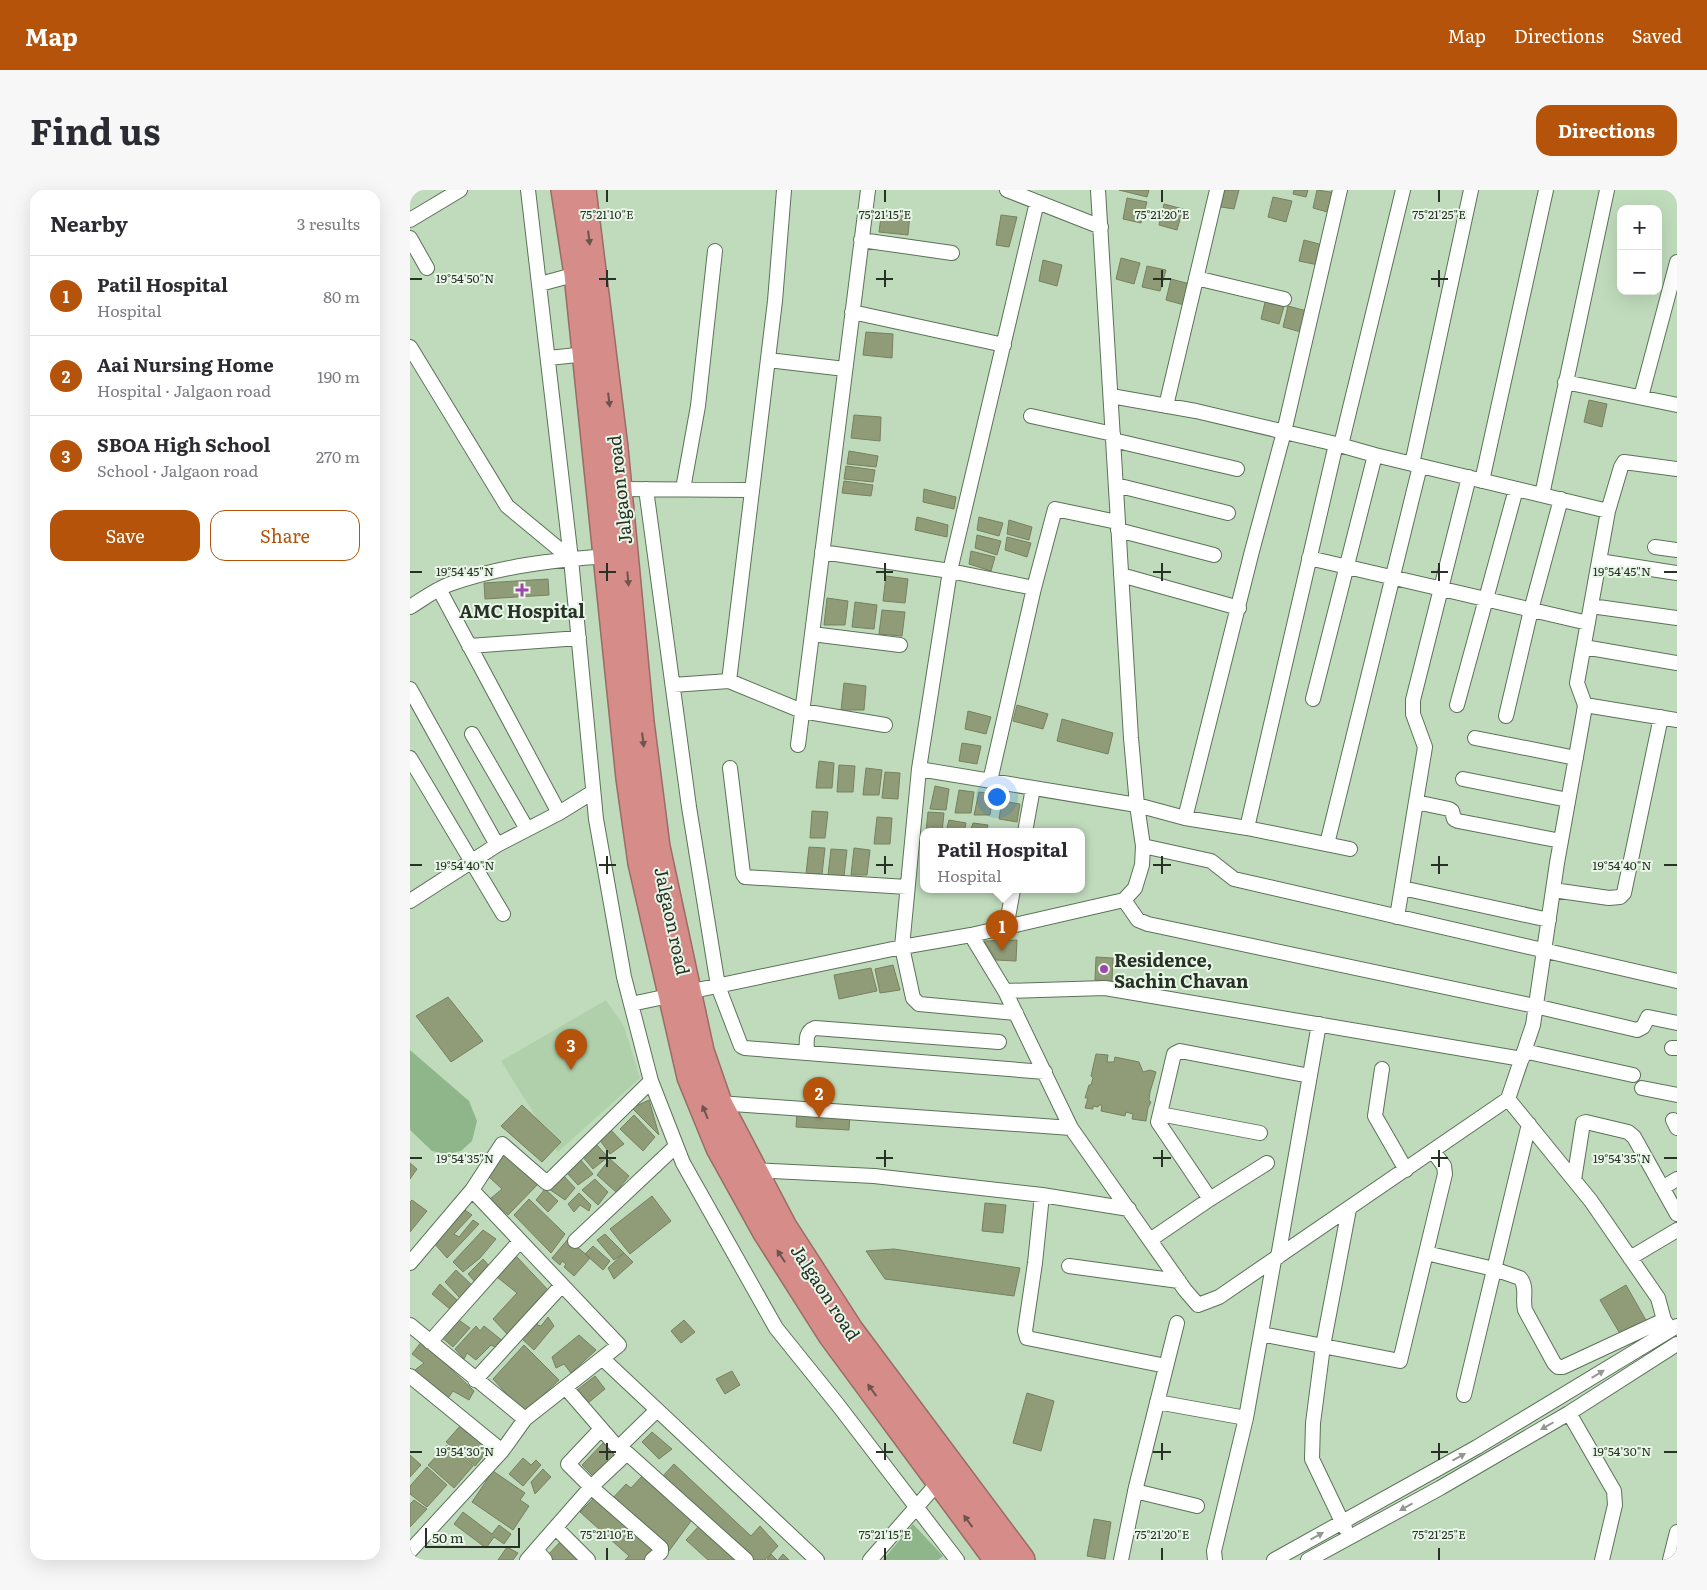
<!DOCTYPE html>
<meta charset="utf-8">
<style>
:root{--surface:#fff;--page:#f7f7f7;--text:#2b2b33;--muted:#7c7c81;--line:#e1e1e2;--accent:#b45309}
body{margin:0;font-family:Literata,serif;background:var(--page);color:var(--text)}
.controls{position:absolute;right:15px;top:15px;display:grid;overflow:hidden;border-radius:10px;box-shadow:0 5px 20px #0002}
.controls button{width:45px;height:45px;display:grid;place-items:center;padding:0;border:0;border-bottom:1px solid var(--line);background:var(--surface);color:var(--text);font:25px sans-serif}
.scale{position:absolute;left:15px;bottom:12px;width:95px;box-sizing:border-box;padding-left:5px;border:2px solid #273125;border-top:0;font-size:14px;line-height:18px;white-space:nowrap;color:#273125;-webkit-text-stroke:4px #e9f7e8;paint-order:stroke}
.you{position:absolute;left:586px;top:606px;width:18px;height:18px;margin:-12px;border:4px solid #fff;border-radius:50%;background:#1a73e8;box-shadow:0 0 0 8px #1a73e833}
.badge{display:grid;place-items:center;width:32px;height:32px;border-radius:50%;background:var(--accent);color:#fff;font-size:16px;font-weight:700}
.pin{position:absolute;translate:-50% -41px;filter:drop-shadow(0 1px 2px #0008)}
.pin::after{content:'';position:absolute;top:26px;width:18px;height:15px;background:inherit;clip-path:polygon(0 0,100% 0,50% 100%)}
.popup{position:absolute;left:510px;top:638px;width:165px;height:65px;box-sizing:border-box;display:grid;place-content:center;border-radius:10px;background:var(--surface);filter:drop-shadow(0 1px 4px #0005);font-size:16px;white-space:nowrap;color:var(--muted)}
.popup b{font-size:19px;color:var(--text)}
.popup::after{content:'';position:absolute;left:50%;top:100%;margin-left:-10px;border:10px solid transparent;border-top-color:var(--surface)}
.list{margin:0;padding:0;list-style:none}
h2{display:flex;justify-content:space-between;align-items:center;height:65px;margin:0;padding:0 20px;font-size:21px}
h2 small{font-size:16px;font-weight:400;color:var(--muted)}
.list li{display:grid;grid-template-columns:32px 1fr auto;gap:15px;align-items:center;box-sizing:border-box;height:80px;padding:0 20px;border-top:1px solid var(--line)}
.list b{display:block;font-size:19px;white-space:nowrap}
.list p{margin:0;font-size:16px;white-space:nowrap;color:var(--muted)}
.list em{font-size:16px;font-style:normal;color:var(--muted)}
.actions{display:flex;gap:10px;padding:15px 20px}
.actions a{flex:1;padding:11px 0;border:1px solid var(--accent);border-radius:15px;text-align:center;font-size:18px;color:var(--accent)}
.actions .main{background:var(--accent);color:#fff}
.map{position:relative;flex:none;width:1267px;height:1370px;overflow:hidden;border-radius:15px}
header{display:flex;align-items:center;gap:30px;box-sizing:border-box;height:70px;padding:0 25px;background:var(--accent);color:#fff}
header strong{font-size:24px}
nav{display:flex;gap:28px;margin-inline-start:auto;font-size:18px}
.intro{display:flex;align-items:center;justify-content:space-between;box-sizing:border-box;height:120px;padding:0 30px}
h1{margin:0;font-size:35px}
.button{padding:12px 22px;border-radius:15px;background:var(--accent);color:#fff;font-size:18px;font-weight:700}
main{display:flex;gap:30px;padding:0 30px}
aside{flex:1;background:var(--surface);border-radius:15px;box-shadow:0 5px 20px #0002}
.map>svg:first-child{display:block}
</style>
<header>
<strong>Map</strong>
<nav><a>Map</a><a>Directions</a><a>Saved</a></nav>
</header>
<div class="intro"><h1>Find us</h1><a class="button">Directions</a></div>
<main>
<aside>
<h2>Nearby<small>3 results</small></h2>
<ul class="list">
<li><span class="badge">1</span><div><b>Patil Hospital</b><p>Hospital</p></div><em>80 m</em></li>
<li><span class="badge">2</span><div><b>Aai Nursing Home</b><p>Hospital · Jalgaon road</p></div><em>190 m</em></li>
<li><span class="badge">3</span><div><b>SBOA High School</b><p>School · Jalgaon road</p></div><em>270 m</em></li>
</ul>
<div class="actions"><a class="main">Save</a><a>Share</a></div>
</aside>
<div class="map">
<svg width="1267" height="1370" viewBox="0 0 1267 1370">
<rect width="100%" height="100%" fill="#c0dbbc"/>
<path fill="#b0d0ac" d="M196,810L214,836L230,888L148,962L91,871Z"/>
<path fill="#8eb68a" d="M0,860L59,911L67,931L62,951L51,961L37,964L22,961L0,940Z
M503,1334L533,1366L528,1370H473Z"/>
<path fill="#909b78" stroke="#76815f" d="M709,0H739L737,7Z
M814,0H829L824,19L811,17Z
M884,0H898L896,7L883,4Z
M907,0L927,3L921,23L903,18Z
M863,7L882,11L876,32L858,27Z
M717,8L737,12L731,33L713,29Z
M754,14L773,19L767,40L749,35Z
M472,19L500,24L498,45L469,42Z
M591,25L607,27L599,57L586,55Z
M894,50L913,55L908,75L889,71Z
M711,68L730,73L724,94L706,89Z
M633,70L652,75L647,96L629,91Z
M737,76L756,80L750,101L732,97Z
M761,89L780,94L774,115L756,110Z
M856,108L875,113L869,134L851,129Z
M878,116L897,121L891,142L873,137Z
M456,142L483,144L482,168L453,165Z
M1179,210L1197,214L1192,237L1174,232Z
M444,225L471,227L470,251L441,248Z
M439,261L468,266L466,277L437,274Z
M436,276L465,280L463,292L434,289Z
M434,291L463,295L461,306L432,303Z
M514,299L546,307L544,319L513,312Z
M507,327L538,335L537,347L505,340Z
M569,327L593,333L589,346L567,340Z
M599,330L622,337L619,350L597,344Z
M567,345L591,351L587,365L565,358Z
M597,347L621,353L617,367L595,360Z
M561,361L585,367L581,381L559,374Z
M476,386L498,389L495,413L473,411Z
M138,389L139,405L75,409L74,393Z
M417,408L438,411L435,435H414Z
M445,412L467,415L464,439L442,437Z
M472,420L495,422L492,446L469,444Z
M434,493L456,496L454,520H431Z
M607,515L638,524L633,539L603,531Z
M558,521L581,527L576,544L555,539Z
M652,529L703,543L698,564L647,551Z
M552,553L571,556L567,574L549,571Z
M409,571L424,573L422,598H406Z
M429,575L445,576L443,602H427Z
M456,578L472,580L469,605H453Z
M475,582L490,583L488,609L472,608Z
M525,596L539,599L536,620L520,619Z
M549,600L564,602L561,623H545Z
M569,602L583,604L580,625H564Z
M592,611L610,614L607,632L589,629Z
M402,621L418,622L415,648H400Z
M518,622L534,623L532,642H516Z
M467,627L482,628L480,654H464Z
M539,630L556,633L554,642H536Z
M563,633L578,635L576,642H560Z
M399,657L415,658L412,684H396Z
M444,658L460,660L457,685H441Z
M421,659L437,660L434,686L418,685Z
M607,750L606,771L586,770L574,751Z
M686,767L703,768L702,791L685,790Z
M483,775L490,800L470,803L465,779Z
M461,778L467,801L429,809L424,785Z
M38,807L73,851L41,872L6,826Z
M686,864L698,865L697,872H704L705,867L729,872L733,882L740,880L746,882L740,902L739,910L741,912L738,918L736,931L722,929L723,924L716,922L715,926L691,921L692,915H689L688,917L683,916V919L675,918L678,908H675L679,895H681L683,888L681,886Z
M239,910L249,945L222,918Z
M112,915L151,952L132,972L91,936Z
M387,921L440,924L439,940L386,937Z
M224,925L245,947L233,961L210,939Z
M199,938L214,954L200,964L189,949Z
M184,952L198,967L183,979L172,966Z
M96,961L130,992L98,1025L80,1009L92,999L78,986Z
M169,968L183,984L168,995L155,981Z
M200,969L219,986L206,1002L187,985Z
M0,973L7,979L0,989Z
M152,984L165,998L155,1010L139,999Z
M185,989L198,1002L188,1015L172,1000Z
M135,999L148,1011L138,1022L126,1010Z
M169,1003L181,1015L179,1021L170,1015L164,1022L158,1014Z
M242,1006L261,1031L220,1064L200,1039Z
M119,1009L155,1044L141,1063L104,1025Z
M2,1010L17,1021L0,1042V1012Z
M575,1013L596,1015L593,1043L572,1041Z
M52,1018L62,1025L44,1044L49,1047L63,1030L69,1034L37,1068L24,1053Z
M73,1040L86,1049L70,1068L53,1082L43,1072Z
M195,1044L214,1063L204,1070L187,1050Z
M158,1049L180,1068L164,1086L154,1077L156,1074L152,1071L150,1075L142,1068Z
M183,1056L200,1071L193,1080L175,1064Z
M484,1059L610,1078L604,1106L475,1089L456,1061Z
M214,1063L223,1072L204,1089L198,1078Z
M106,1066L139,1101L98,1145L83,1129L107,1103L87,1087Z
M73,1069L81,1078L66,1093L58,1084Z
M46,1080L64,1097L51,1109L35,1092Z
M30,1094L49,1112L41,1120L22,1104Z
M1216,1095L1237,1132L1212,1147L1190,1110Z
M131,1125L127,1135L131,1136L138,1127L144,1136L124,1160L111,1148Z
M46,1128L60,1138L43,1157L30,1146Z
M274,1130L285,1142L271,1153L261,1141Z
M66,1136L70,1141L74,1136L94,1152L87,1158L81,1155L66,1170L57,1163L54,1169L45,1159Z
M169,1145L186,1160L161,1183L154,1174L146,1178L142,1167Z
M12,1151L64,1201L59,1210L43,1201L36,1211L1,1183L14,1173L2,1164Z
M114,1155L149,1190L114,1223L83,1189Z
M322,1181L330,1195L315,1204L306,1189Z
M185,1186L195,1199L178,1213L167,1200Z
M617,1203L644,1211L631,1261L603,1253Z
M50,1236L57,1243L60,1239L80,1258L65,1276L36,1252Z
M242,1242L262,1259L249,1269L232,1252Z
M194,1252L208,1266L185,1288L172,1275Z
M37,1255L63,1276L44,1298L18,1275Z
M0,1265L11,1275L0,1287Z
M113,1268L121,1275L126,1270L131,1275L113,1296L99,1284Z
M264,1274L341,1346L350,1336L368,1356L355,1370H342L252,1287Z
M17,1277L37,1295L17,1317L0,1304V1296Z
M133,1279L141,1287L125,1304L121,1292Z
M83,1281L115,1303L110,1310L119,1316L103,1340L62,1312Z
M234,1284L284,1327L259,1361L201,1310L216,1294L221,1298Z
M185,1307L247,1360L236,1370H215L219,1366L170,1322Z
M4,1310L17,1319L0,1337V1314Z
M53,1322L82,1344L89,1335L101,1344L94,1354L84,1347L76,1358L44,1334Z
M684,1329L701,1332L695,1369L677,1366Z
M290,1335L329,1370H298L276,1350Z
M152,1350L172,1370H141L137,1366Z
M97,1357L108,1363L103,1370H88Z
M361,1364L367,1370H357Z
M373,1364L379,1370H368Z"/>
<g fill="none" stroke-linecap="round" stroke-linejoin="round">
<g stroke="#5b7358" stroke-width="16">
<path id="street" d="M118,0L161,369L186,629L214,787L241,891L273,973L366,1138L428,1215L547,1370
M597,0L691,37
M0,30L50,0
M0,48L17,78
M451,50L542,63
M786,88L874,109
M130,94L167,84
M442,122L594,155
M0,157L97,316L161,369
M139,168L176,164
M358,170L435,179
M1155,192L1267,215
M1231,207L1267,72
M756,216L807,0
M621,226L703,244
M703,250L827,279
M931,255L993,0
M1002,274L1061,0
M1072,291L1136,0
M706,295L818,323
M209,299L341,300
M236,299L279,617L308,796L331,856L335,858L635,882
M273,299L288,216L305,61
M1132,305L1197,0
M1198,321L1211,277L1214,272L1267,279
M708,340L804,365
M1245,357L1267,360
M412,362L540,381L624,398
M899,368L1178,433
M1189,371L1267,383
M711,385L829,418
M29,399L149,623
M1181,416L1267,428
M0,417C13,409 26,399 40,394C91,376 144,370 197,366
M402,444L490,455
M59,456L169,448
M1174,457L1267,473
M319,491L365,111L374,0
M263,495L319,491L392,521L475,535
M0,499L87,655
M903,509L965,265
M1047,515L1106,299
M1175,515L1267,530
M1096,526L1121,420L1151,309
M62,544L117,639
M1065,548L1166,568
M388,555L458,0
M0,568L93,724
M320,578L333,684L335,687L497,697
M509,579L727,615L775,628L837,638L940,659
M1053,589L1158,610
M580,591L624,398L645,319L707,332
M1006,612L1039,619L1042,621L1044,629L1048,631L1151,651
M775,628L842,361L874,242L930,0
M837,638L926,254
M615,642L623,598
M917,654L1010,276
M733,656L801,671L824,689L1267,791
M992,698L1139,730
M1143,700L1199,708L1210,707L1214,703L1251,527
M714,710L728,730L738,734L1125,816L1227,840L1233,837L1238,827L1267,833
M0,711L87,655L149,623L183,602
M987,727L1015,557L1003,524V510L1059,287
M596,738L603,700
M561,745L595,801L661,938
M595,801L695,798L1112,869
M221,814L492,757L561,745L714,710L725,698L732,675L733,656L727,615L721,548L688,0
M606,823L509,814L503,808L492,757L509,579L540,381L627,12
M1262,858H1267
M1114,861L1223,885
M397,863C397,853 394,842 405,838L589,852
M972,879L965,926L996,980
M1232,898L1267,905
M1098,909L1181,1011L1248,1108L1254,1130L1258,1136
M309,913L661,938L775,1100L788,1115L809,1107L1098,909L1123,835L1147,673L1174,522L1175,515L1167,493L1198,321L965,265L926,254L786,221L701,206
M750,924L850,943
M1263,930L1267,938
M343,980L464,986L632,1005L719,1019
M1164,990L1173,933L1176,932L1218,942L1224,947L1267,1024
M1252,998L1267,989
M632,1005L625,1073L615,1141L617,1148L756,1176
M800,1009L748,932L764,864L770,861L900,886
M740,1050L800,1009L857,973
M165,1051L266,956
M1016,1063L1084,1079L1110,1088C1118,1097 1112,1109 1115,1120L1144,1173L1148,1177H1153L1254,1130
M868,1067L909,834
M1220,1068L1267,1040
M0,1073L62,1000L92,954L137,993L241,891
M659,1076L769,1091
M0,1135L115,1229
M851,1144L990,1171L1035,984L1034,976L1023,961
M20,1152L110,1051
M193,1169L407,1370
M0,1186L92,1261
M65,1190L152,1095
M156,1198L208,1258L247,1220
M1054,1205L1119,934
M747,1212L836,1228
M1159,1223L1204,1301L1205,1315L1192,1370
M191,1239L158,1274L181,1297L251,1358V1362L242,1370
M208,1258L217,1263L336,1370
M725,1301L787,1316
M146,1338L178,1370
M935,1338L902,1269L903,1233L913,1156L939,1019
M0,1361L92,1261L115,1229L209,1155L62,1000
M127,1361L135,1370
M117,1370L181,1297L217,1263
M460,1370L532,1288
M711,1370L726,1297L767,1133
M805,1370L804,1361L836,1228L864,1070
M864,1370L1067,1257L1267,1136
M898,1370L1030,1298L1159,1223L1267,1154
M1260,1370L1267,1342"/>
</g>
<g stroke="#996c66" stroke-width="28">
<path id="highway" d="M154,0L167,84L219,588L231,673L280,887L309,958L355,1041L421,1145L587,1370
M173,0L205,258L231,532L247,657L291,861L309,913L374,1037L441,1141L612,1370"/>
</g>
<use href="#street" stroke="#fff" stroke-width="14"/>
<use href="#highway" stroke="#d68c89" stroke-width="25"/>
</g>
<defs><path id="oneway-solid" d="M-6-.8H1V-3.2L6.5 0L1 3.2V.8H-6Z" transform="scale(1.25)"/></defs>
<g fill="#6d554d">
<use href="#oneway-solid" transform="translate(179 48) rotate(83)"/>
<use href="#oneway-solid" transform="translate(199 210) rotate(83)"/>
<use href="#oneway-solid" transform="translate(218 389) rotate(85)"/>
<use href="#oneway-solid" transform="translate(233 550) rotate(83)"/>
<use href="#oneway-solid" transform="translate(295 922) rotate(-112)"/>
<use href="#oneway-solid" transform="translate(371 1066) rotate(-123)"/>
<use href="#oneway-solid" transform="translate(462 1200) rotate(-126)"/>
<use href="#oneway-solid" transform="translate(558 1331) rotate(-126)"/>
</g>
<g fill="#939892">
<use href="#oneway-solid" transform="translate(1188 1184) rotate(-31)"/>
<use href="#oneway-solid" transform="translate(1137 1236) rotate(150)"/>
<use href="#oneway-solid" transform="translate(1049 1267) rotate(-29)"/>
<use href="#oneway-solid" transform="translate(996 1317) rotate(151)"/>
<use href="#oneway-solid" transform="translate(907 1346) rotate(-29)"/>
</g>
<path fill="none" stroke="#273125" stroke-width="2" d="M197,0V12M475,0V12M752,0V12M1029,0V12M197,80V97M475,80V97M752,80V97M1029,80V97M0,89H12M189,89H206M466,89H483M743,89H761M1021,89H1038M197,373V391M475,373V391M752,373V391M1029,373V391M0,382H12M189,382H206M466,382H483M743,382H761M1021,382H1038M1254,382H1267M197,666V684M475,666V684M752,666V684M1029,666V684M0,675H12M189,675H206M466,675H483M743,675H761M1021,675H1038M1254,675H1267M197,960V977M475,960V977M752,960V977M1029,960V977M0,968H12M189,968H206M466,968H483M743,968H761M1021,968H1038M1254,968H1267M197,1253V1270M475,1253V1270M752,1253V1270M1029,1253V1270M0,1262H12M189,1262H206M466,1262H483M743,1262H761M1021,1262H1038M1254,1262H1267M197,1358V1370M475,1358V1370M752,1358V1370M1029,1358V1370"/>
<g fill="#a044ae" stroke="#e9f7e8" stroke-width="2">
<path d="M109.5 392.5h5v5h5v5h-5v5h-5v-5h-5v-5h5z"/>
<circle cx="694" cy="779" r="5"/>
</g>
<g text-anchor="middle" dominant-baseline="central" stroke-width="4" stroke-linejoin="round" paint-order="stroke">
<g font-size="18" fill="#273125" stroke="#e9f7e8">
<text transform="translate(209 300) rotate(-96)">Jalgaon road</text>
<text transform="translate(263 731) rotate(78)">Jalgaon road</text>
<text transform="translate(416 1102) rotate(57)">Jalgaon road</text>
</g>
<g font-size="18" font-weight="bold" fill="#273125" stroke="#e9f7e8">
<text x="112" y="420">AMC Hospital</text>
<text x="704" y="769" text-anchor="start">Residence,<tspan x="704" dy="21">Sachin Chavan</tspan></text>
</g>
</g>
<g font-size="12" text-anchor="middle" fill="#273125" stroke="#e9f7e8" stroke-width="4" stroke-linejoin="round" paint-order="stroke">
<text x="197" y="29">75°21'10"E</text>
<text x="475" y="29">75°21'15"E</text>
<text x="752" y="29">75°21'20"E</text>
<text x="1029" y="29">75°21'25"E</text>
<text x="55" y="93">19°54'50"N</text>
<text x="55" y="386">19°54'45"N</text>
<text x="1212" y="386">19°54'45"N</text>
<text x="55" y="680">19°54'40"N</text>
<text x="1212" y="680">19°54'40"N</text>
<text x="55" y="973">19°54'35"N</text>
<text x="1212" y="973">19°54'35"N</text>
<text x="55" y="1266">19°54'30"N</text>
<text x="1212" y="1266">19°54'30"N</text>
<text x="197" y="1349">75°21'10"E</text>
<text x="475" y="1349">75°21'15"E</text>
<text x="752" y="1349">75°21'20"E</text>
<text x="1029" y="1349">75°21'25"E</text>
</g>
</svg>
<div class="controls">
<button>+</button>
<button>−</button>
</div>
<div class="scale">50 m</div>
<div class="you"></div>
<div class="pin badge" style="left:592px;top:761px">1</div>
<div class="popup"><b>Patil Hospital</b>Hospital</div>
<div class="pin badge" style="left:409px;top:928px">2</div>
<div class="pin badge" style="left:161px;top:880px">3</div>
</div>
</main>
